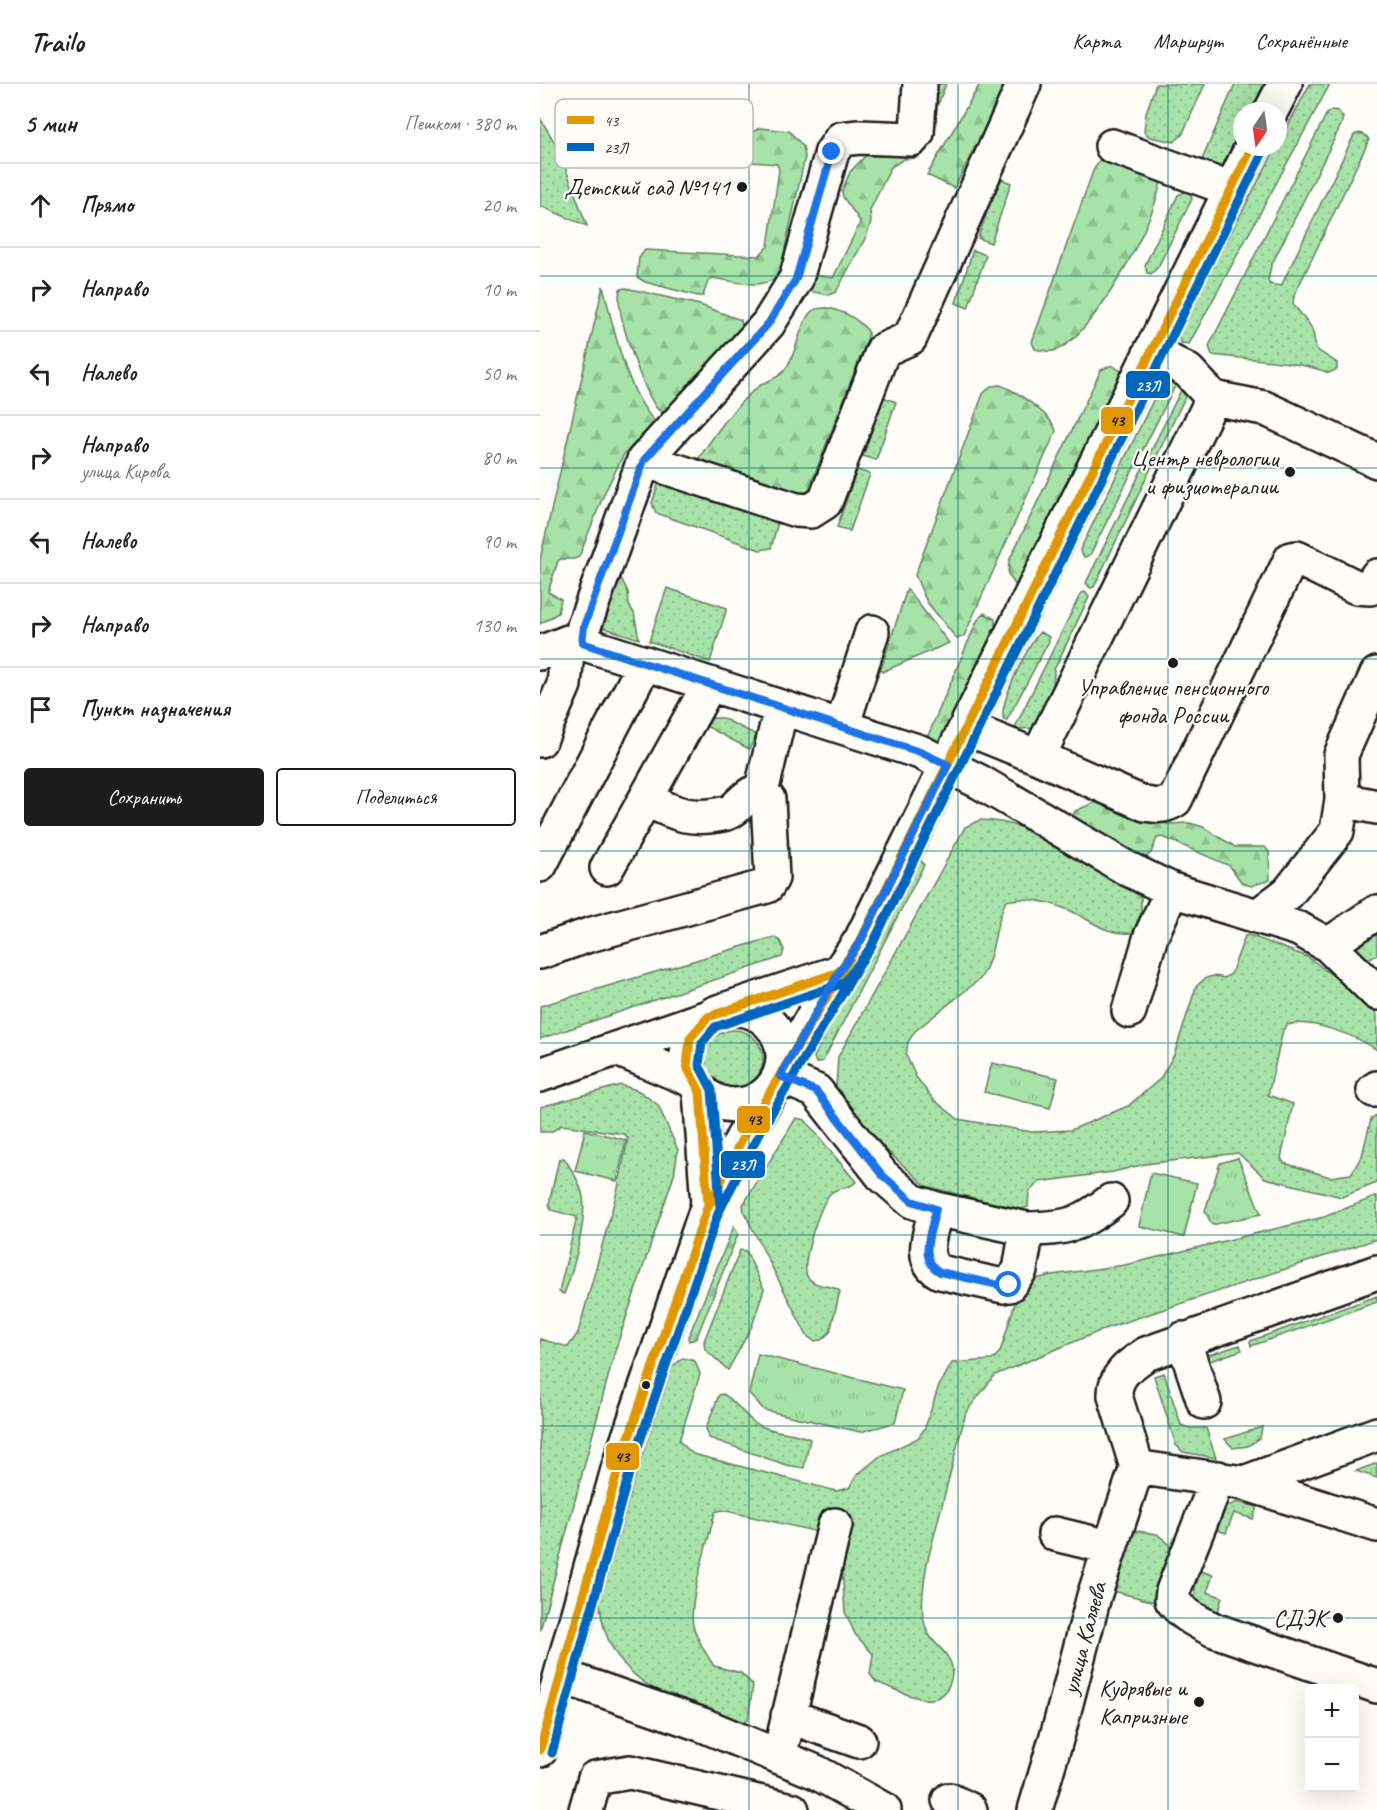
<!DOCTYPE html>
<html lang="ru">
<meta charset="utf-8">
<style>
:root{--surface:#fff;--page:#f2f2f2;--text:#222;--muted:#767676;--line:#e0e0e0;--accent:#1c1c1c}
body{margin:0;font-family:Caveat,sans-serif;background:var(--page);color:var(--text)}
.controls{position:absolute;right:18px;bottom:18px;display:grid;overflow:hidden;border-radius:6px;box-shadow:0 6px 24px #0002}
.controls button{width:54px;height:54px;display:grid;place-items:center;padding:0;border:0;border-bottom:2px solid var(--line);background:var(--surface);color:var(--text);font:30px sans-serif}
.compass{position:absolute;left:693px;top:18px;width:54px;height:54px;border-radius:50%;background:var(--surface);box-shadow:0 6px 24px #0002;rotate:193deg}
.stop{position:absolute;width:18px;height:18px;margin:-14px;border:4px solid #1a73e8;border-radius:50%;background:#fff}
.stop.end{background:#1a73e8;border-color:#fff;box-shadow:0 2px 6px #0008}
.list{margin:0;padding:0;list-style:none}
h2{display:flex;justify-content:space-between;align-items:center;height:78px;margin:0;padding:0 24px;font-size:26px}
h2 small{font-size:20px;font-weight:400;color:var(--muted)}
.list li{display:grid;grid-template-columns:39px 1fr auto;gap:18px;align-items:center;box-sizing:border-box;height:84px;padding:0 24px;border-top:2px solid var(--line)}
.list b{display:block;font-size:22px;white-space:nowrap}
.list p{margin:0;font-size:20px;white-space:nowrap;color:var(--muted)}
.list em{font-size:20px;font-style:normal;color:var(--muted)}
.actions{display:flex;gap:12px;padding:18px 24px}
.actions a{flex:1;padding:14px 0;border:2px solid var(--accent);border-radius:6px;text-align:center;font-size:21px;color:var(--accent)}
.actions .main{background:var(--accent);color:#fff}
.icon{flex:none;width:33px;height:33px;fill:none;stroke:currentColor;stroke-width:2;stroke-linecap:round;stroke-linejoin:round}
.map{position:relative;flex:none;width:837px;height:1726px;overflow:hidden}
header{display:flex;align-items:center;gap:36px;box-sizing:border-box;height:84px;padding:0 30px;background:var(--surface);border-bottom:2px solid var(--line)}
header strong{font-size:28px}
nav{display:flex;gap:33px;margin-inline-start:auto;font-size:21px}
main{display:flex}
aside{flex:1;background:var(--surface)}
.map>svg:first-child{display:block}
</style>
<header>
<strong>Trailo</strong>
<nav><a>Карта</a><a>Маршрут</a><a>Сохранённые</a></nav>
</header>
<main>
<aside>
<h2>5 мин<small>Пешком · 380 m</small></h2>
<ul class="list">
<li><svg class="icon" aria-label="ahead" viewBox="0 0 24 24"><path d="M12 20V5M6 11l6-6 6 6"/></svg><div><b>Прямо</b></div><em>20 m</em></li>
<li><svg class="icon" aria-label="right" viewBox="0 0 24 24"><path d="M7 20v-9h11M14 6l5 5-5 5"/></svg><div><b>Направо</b></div><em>10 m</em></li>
<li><svg class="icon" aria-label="left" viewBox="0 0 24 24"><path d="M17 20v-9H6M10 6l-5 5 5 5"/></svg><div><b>Налево</b></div><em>50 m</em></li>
<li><svg class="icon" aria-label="right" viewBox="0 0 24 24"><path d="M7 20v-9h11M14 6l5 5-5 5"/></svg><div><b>Направо</b><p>улица Кирова</p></div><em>80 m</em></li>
<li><svg class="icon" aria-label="left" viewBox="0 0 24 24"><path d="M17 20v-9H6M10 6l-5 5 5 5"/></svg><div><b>Налево</b></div><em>90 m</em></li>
<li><svg class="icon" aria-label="right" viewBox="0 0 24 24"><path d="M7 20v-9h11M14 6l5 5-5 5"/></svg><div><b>Направо</b></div><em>130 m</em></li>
<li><svg class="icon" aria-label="arrive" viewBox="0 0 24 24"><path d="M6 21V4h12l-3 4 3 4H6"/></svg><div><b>Пункт назначения</b></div></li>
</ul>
<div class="actions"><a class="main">Сохранить</a><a>Поделиться</a></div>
</aside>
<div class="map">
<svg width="837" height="1726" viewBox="0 0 837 1726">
<defs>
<pattern id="grass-dots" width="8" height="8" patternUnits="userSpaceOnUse" patternTransform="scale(1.5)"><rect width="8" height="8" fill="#a7e2a8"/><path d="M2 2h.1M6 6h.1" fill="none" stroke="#8fc190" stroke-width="1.8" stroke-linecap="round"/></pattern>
<pattern id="forest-firs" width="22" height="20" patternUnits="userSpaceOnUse" patternTransform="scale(1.5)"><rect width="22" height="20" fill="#a7e2a8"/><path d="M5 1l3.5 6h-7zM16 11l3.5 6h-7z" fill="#8fc190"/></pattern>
<pattern id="park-tufts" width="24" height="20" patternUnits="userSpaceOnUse" patternTransform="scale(1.5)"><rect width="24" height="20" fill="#a7e2a8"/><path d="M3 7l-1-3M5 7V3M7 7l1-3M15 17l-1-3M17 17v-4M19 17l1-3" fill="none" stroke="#8fc190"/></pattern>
</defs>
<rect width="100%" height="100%" fill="#fdfcf7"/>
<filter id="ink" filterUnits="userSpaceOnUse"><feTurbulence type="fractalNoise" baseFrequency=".0167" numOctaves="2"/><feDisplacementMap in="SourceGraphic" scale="12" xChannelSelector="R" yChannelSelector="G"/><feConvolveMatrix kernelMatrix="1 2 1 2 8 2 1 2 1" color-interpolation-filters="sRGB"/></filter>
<g filter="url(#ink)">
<path fill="url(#grass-dots)" stroke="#627f62" stroke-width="1.5" d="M616,0H665L642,51L634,58L610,53L604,48L606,29Z
M695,0H724L712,27H702V51L681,92L661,78Z
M770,0H790L649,260L641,259L637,250Z
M792,26L798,27L803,33L801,41L731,182L728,196L730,200L741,202L814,51C820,47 826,50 829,56L754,212L753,220C770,242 772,237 776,265L797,279V285L789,289C756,276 709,276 672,271L669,262L787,29Z
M0,34L18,64L47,142L0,122Z
M459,94L471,99L451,159L438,154Z
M647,107L651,110L652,115L618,183L611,190L607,189L605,181L638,111Z
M433,166L446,171L428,224L416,219Z
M625,292L637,298L550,471L544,473L540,466Z
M644,300L647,309L554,503L550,504L546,499Z
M343,313L356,318L336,376L323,372Z
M317,386L330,390L310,447L297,443Z
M119,398L239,434L231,464L220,466L116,429L112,419Z
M76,484L88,508L89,521L94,529L99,555L52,540Z
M127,504L187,524L170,578L109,557Z
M545,508L549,513L514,586L513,609L497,644L476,645V641L541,509Z
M500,548L509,553V557L467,636H464C457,622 489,559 500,548Z
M172,634H182L217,651L209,665L166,642Z
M440,736C500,737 552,781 601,813V832L592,849C564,852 550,834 526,825C509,818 484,812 466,817C453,842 456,872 440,895L375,947L368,958L366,971L376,993L393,1015L418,1035L492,1048L531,1046L588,1022L620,995L634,971L656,903C665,893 671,890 684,894L691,890L705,852L709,851L768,873L827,918L837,931V966C817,952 770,934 747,941L743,946L728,1011L753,1020L741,1074L744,1079L790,1093L811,1090L822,1072L831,1035L837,1031V1099L802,1113L725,1094L698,1069L605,1080L573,1088L499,1098L489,1108L488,1123L479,1126L386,1102L340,1060L296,1003L298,973L425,743Z
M381,776L384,781L283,977L276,979L274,973L375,780Z
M837,850V871C826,876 821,876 812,868L816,856Z
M234,853L240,857L244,866L242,873L0,955V922Z
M165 975a29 29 0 1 1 58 0a29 29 0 1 1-58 0Z
M81,1001L99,1007L118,1021L138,1066L134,1091L75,1267L0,1547V1255L28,1263L38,1249L78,1104L88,1054L84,1050L22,1041L11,1048H0V1023Z
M256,1034L265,1036L316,1098C310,1105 298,1103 291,1109C280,1118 261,1179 267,1192C274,1204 291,1200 300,1207L290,1248L281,1256L274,1257L267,1252L204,1128L203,1121Z
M24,1074C32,1086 40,1098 43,1113C47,1136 33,1188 24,1210L19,1208L37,1133L11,1126L9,1120L19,1075Z
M837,1112V1155L567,1244L455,1291L426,1328L387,1479C384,1499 379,1525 386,1544C390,1559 409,1567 412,1583C413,1588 411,1596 409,1601C398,1631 357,1605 336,1598L330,1590L333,1570L315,1550L305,1528L300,1453L182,1426L175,1428C169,1456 148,1516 153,1541C157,1556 166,1570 174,1582L201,1589L213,1601L208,1636L198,1640C129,1616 55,1593 60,1504L123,1302L131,1284L143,1274L155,1277L160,1290L139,1357L153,1370L296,1407L309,1404L317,1391L339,1373L378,1354L385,1344L398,1304L412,1279L452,1276L460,1268L479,1206L487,1197L512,1191L585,1181L784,1133Z
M200,1166L206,1167L224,1205L212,1242L188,1286L165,1265L164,1257Z
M837,1212V1218L711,1262L710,1257Z
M700,1261L702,1266L658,1281L656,1275Z
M624,1289L641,1341L649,1344H666L676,1374L643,1368L636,1361L614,1292Z
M183,1310C195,1316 203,1331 215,1339C230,1349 253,1347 270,1355L264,1384L246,1381L169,1354L166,1344L179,1311Z
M722,1343L720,1354L708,1362L693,1364L685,1355Z
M697,1418L717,1423L713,1435L694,1429L686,1449L674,1445L683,1424Z
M597,1447L617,1450L630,1461L631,1471L619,1519L565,1505L587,1451Z
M661,1487L673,1491L667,1508L682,1513L677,1531L655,1518V1503Z"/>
<path fill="url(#forest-firs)" stroke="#627f62" stroke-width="1.5" d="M391,0H406L377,74L364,75L351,83L330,126L331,138L326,153L296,208L289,211L268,207L270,190L293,194L319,141L320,137L303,113L302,107L310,88L331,66L360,61Z
M440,0H467L414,104L387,91Z
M219,44L249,47L263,62L265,73L239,192C220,207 195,197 172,194L168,197L163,212H158L105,198L97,193L99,174L105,166L219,172L228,162L239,86L237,80L212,78L204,67L208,51Z
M571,71L621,93C620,130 551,258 513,267C508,268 500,266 495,265L492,258L553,87L560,75Z
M63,202C74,245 86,308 117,340L84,370L64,410L39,473L34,475H21L18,477L8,508L21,515L18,529L0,540V475Z
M86,204L160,221L201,236L204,249L130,333C125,330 118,327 115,322C102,300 74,229 80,205Z
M287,224C304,227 317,234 328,247V253L267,410L252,413L154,381C173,354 193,322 219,302C226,297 237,295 243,288C257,272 259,241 270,229C274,224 281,224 287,224Z
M572,281L585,290L482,504L476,502L468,490L469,477L561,286Z
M460,301C475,306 512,331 516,347L424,552L417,555L387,518L375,491L443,310L451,302Z
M367,505L409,559L342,588L341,585Z
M444,529L455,535V542L398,666L384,661L437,537Z
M558,717L610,737L628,740L650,739L663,743L695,763H725L729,768L730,796L711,802L702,799L690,782L623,753L617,754L611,769L603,775L534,742L532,734L535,727Z
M194,1142L198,1150L156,1255L149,1257L148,1254Z"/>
<path fill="url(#park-tufts)" stroke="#627f62" stroke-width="1.5" d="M452,979L518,994L510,1024L444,1008Z
M45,1046L86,1056L77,1097L35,1087Z
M698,1074L721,1130L672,1141L665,1127L680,1079Z
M218,1270L363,1306L355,1339L320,1348L224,1326L209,1309Z
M837,1379V1394L816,1387Z"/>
<path fill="#a7e2a8" stroke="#627f62" stroke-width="1.5" d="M611,1089L657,1099L644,1153L599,1142Z"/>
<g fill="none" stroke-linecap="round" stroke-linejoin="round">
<g stroke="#1c1c1c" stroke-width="38">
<path id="minor" d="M572,62L690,105
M673,314L724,324L837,377
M104,376L228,240L256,195L292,68L301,55L319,53L372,55L377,49L380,0
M42,559L44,542L104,376L256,426L271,427L285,418L343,266L370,254L484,0
M0,569L28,558L42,559L380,668L440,698L586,784L632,806L759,845L788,861L837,909
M302,643L332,548
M426,644L498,673L673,314L648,287L611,267
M0,656L24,601L28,558
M498,673L605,720C617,722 624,723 635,716L751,475L757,474L816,503L830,504L837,492
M221,709L241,624
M802,716L837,723
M0,781L105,579
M67,784L169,601
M719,831L748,809L797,747L802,716L801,671L837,590
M788,861L837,828
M0,868L49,851L227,802L232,794L228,715C212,695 201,725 187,729C153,737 136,731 106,715
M589,927L611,852L632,806
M240,992L276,1007L342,1091L372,1117L396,1125L487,1145L480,1186L469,1201L463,1202L400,1188C377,1176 392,1145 396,1125
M834,1006L837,1004
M160,1008L168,1121
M487,1145C528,1144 538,1142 571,1117
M837,1188L606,1270C590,1281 574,1291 575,1312L597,1383L602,1384L704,1399L837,1350
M643,1255L664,1318
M678,1394L633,1507L632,1516C643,1531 658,1538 674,1546L837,1602
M704,1399L837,1441
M515,1450L569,1463
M21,1592L163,1641L276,1688L344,1726
M248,1632L319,1657
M0,1666L79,1382L168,1121L203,1053L235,1002
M239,1673L295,1441
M409,1716L430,1726
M46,1726L55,1694L90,1688L252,1726
M495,1726L520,1642L554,1512L597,1383"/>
</g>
<g stroke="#1c1c1c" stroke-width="38">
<path id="major" d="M731,27L745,0
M147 973a48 48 0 1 1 96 0a48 48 0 1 1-96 0Z
M187,925L299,888
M77,965L152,996
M243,984L299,888L321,856L712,63
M0,991L168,933"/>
</g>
<use href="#minor" stroke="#fdfcf7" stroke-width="33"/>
<use href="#major" stroke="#fdfcf7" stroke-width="33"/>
<g stroke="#fdfcf7" stroke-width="14">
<path id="bus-1" d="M166,1127L203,1053L313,869
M0,1666L79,1382L168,1121L160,1008L147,983L150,954L168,933L299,888L321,856L712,63"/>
</g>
<g stroke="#fdfcf7" stroke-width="14">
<path id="bus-2" d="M177,1132L214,1059L323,875
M12,1669L90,1386L180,1124L172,1006L159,981L162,959L175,943L304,899L331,863L723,68"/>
</g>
<use href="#bus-1" stroke="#e19803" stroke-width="9"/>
<use href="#bus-2" stroke="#0065bd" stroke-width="9"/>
</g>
</g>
<g fill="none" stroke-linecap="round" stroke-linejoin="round" filter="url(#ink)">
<path stroke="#1a73e8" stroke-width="8" d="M292,68L256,195L228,240L104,376L44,542L42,559L380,668L408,681L321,856L299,888L240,992L276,1007L342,1091L372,1117L396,1125C392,1145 377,1176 400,1188L463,1202L469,1201"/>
</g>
<path fill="none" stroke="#0f766e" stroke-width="1.5" stroke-opacity="0.55" d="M209,0V1726M418,0V1726M628,0V1726M0,192H837M0,384H837M0,575H837M0,767H837M0,959H837M0,1151H837M0,1342H837M0,1534H837"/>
<g fill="#1c1c1c" stroke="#fdfcf7" stroke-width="2">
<circle cx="202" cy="103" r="6"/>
<circle cx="750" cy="388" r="6"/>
<circle cx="633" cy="579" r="6"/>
<circle cx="106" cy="1301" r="5"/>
<circle cx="798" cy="1534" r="6"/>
<circle cx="659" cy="1618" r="6"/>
</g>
<g text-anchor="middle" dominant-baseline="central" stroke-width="4.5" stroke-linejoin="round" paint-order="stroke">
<g font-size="24" fill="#1c1c1c" stroke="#fdfcf7" text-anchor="end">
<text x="190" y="103">Детский сад №141</text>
<text x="738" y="374">Центр неврологии<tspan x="738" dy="28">и физиотерапии</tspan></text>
<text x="633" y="603" text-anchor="middle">Управление пенсионного<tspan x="633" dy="28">фонда России</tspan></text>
<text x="786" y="1534">СДЭК</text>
<text x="647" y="1604">Кудрявые и<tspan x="647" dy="28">Капризные</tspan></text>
</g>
<g font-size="24" fill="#1c1c1c" stroke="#fdfcf7">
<text transform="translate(544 1554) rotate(-75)">улица Каляева</text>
</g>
</g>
<rect x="15" y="15" width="198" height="69" rx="9" fill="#fdfcf7" stroke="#bab9b5" stroke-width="1.5"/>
<rect x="27" y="32" width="27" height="8" fill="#e19803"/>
<rect x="27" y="59" width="27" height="8" fill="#0065bd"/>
<g font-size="16" fill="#1c1c1c">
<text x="64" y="42">43</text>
<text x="64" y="69">23Л</text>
</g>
<g stroke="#fdfcf7" stroke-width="2">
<rect x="585" y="286" width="46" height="29" rx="6" fill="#0065bd"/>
<rect x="560" y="322" width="34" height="29" rx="6" fill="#e19803"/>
<rect x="196" y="1021" width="35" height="29" rx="6" fill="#e19803"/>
<rect x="180" y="1066" width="46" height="29" rx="6" fill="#0065bd"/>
<rect x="65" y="1358" width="35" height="29" rx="6" fill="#e19803"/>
</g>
<g font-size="16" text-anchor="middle" font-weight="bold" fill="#fff">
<text x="608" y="307">23Л</text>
<text x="203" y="1086">23Л</text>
</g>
<g font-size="16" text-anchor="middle" font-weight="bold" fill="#111">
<text x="577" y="342">43</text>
<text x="214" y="1041">43</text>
<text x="82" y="1378">43</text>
</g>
</svg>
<div class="controls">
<button>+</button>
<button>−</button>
</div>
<svg class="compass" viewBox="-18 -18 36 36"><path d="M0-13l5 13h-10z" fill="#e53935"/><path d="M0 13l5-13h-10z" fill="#767676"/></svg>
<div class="stop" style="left:469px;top:1201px"></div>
<div class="stop end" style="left:292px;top:68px"></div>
</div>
</main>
